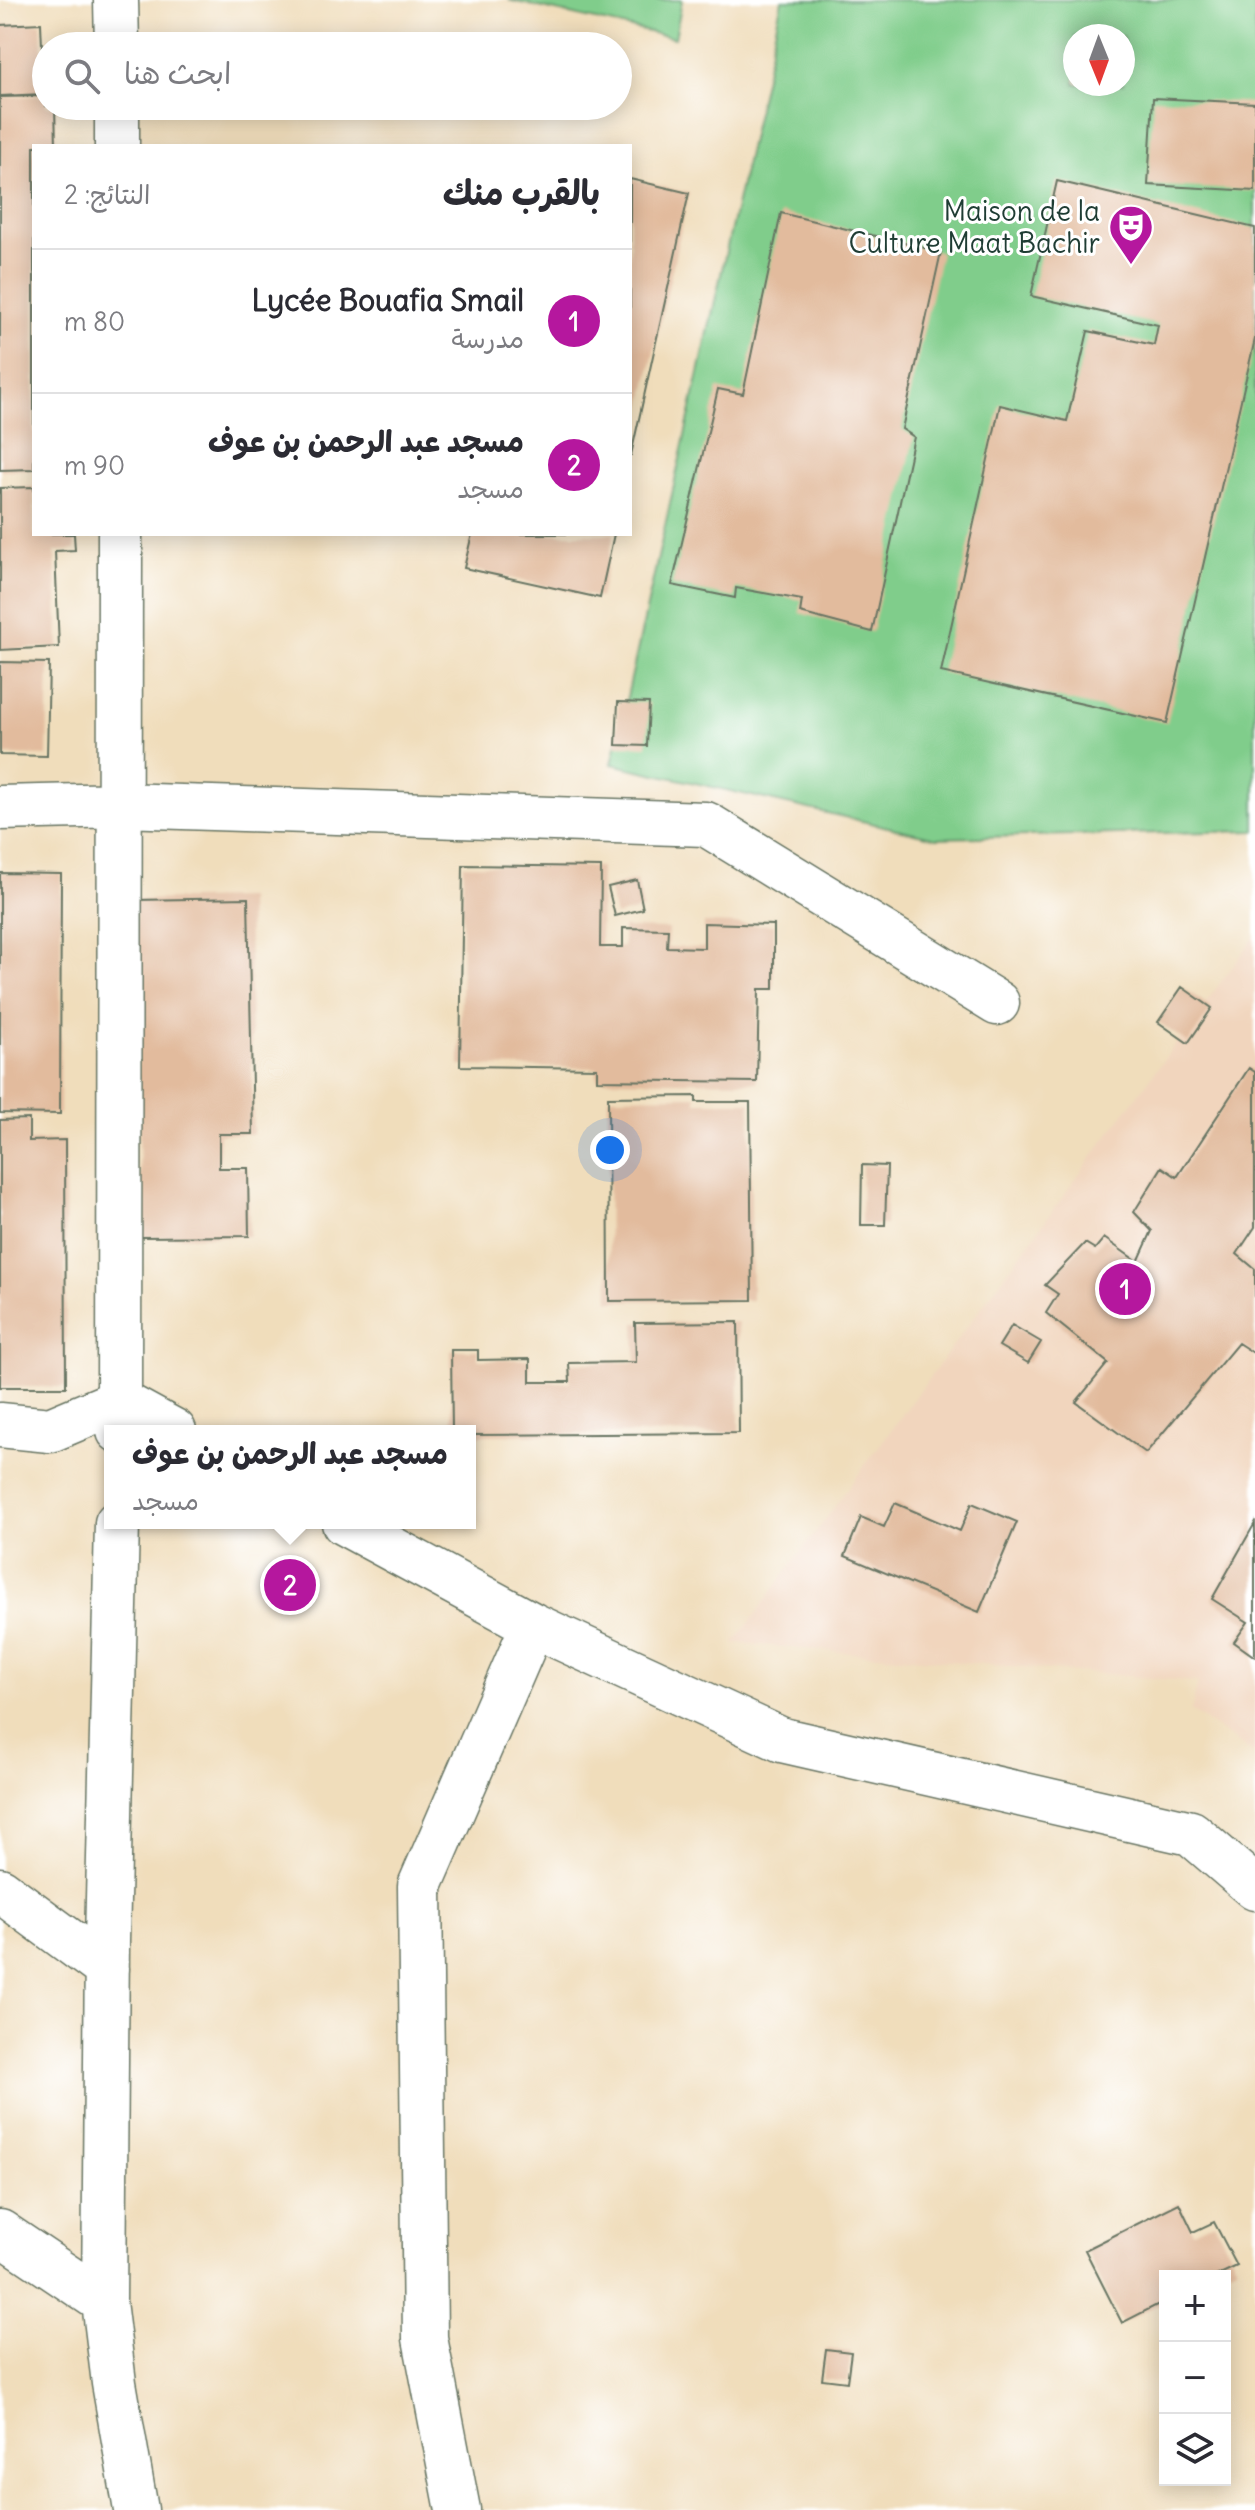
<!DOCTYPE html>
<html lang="ar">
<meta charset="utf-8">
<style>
:root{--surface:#fff;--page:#f7f7f7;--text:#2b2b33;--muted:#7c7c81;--line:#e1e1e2;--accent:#b5179e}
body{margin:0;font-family:Delius,"Playpen Sans Arabic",sans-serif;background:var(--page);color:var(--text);direction:rtl}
.controls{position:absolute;right:24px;bottom:24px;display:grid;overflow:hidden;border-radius:0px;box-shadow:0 4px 20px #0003}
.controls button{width:72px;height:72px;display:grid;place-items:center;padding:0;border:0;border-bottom:2px solid var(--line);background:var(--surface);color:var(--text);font:40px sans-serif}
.compass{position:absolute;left:1063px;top:24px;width:72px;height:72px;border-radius:50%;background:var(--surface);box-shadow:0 4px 20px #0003;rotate:179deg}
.you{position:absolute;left:610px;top:1150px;width:28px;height:28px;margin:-20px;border:6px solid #fff;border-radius:50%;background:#1a73e8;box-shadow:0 0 0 12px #1a73e833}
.badge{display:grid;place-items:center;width:52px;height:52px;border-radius:50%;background:var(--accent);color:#fff;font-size:26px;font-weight:700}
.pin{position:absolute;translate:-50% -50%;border:4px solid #fff;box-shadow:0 2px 8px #0006}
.popup{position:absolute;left:104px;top:1425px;width:372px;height:104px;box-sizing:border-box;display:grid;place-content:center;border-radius:0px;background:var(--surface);filter:drop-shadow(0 2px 6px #0005);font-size:26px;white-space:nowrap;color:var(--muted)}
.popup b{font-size:30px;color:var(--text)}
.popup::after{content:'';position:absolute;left:50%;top:100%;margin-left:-16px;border:16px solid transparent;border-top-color:var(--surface)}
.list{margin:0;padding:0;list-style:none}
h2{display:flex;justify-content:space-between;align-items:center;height:104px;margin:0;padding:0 32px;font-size:34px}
h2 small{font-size:26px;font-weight:400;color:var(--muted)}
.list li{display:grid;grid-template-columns:52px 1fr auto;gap:24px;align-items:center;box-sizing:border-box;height:144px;padding:0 32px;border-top:2px solid var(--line)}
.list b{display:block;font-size:30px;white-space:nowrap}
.list p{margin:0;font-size:26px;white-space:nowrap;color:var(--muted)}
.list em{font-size:26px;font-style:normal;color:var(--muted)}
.icon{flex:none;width:44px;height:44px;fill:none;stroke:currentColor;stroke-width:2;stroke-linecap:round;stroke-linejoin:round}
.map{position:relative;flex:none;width:1255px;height:2510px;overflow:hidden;direction:ltr}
.search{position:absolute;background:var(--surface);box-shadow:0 4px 20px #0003;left:32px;top:32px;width:600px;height:88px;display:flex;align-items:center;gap:20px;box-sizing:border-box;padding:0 28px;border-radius:44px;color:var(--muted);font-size:30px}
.panel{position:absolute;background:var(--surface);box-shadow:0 4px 20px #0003;left:32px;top:144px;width:600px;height:392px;border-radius:0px;direction:rtl}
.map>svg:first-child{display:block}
</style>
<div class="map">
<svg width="1255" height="2510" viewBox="0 0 1255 2510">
<rect width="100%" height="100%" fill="#fff"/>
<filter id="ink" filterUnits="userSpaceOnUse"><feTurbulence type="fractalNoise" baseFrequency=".0125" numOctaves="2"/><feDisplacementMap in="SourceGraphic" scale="16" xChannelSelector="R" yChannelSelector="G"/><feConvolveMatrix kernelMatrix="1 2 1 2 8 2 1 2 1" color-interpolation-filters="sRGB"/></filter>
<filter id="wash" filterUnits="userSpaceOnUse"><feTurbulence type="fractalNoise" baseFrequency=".006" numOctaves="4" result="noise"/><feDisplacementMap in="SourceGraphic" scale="32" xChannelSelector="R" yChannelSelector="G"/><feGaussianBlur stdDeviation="1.8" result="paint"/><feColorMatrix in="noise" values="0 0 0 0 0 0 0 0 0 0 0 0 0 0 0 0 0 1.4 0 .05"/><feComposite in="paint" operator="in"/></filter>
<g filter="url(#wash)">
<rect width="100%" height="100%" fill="#f0ddbb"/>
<path fill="#f1d5bd" d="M1255,936V1754L1191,1711L1198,1682L734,1643Z"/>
<path fill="#80cd8b" stroke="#508560" stroke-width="2" fill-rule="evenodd" d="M508,0H682L675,38Z
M782,0H1255V831L936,838L612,764ZM1075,36H1123V84H1075Z"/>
<g id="blocks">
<path fill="#e2bb9d" d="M41,23L44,94L0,96V25Z
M46,96V106H55L56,146H34V469L0,470V97Z
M1153,98L1255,103V191L1148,185Z
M630,179L689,193L631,455H630Z
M1057,181L1255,228V339L1167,723L941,672L1000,405L1067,421L1088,331L1154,345L1158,325L1031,296Z
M781,213L941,252L902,429L914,437L872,632L800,613L802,600L736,588L735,598L672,585L718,389L743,394Z
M34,487V534H74L75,550L55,551L59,647L0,650V488Z
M472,534H614L600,598L464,568Z
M0,662L49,663L47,756L0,755Z
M618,702L649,703L647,746L616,745Z
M463,865L601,867L600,947H623V928L668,929L667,947L704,948V923L774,925V989H759L757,1082L597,1080V1068L460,1066Z
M0,873L61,874L60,1114L0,1113Z
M637,880L643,909L615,916L608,887Z
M248,898L253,1134H219V1168H248L249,1236L141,1237L135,900Z
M1182,987L1212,1008L1188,1043L1158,1022Z
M1249,1068L1255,1072V1227L1237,1254L1255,1269V1354L1238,1343L1146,1453L1076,1402L1108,1363L1046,1313L1058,1294L1045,1285L1085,1243L1095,1249L1104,1238L1138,1262L1152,1231L1134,1212L1162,1167L1177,1177Z
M696,1096V1102H750L752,1300L609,1301L608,1097Z
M29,1119V1141L65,1140L66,1387H0V1120Z
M862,1165L887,1166L885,1225H861Z
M738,1322L739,1433L470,1435V1431H452L451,1350H478V1360L530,1359V1382H570L569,1363L636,1362L635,1323Z
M1012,1325L1041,1342L1028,1363L999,1346Z
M895,1503L960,1531L972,1503L1017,1522L979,1612L845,1556L861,1517L884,1527Z
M1255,1523V1657L1234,1642L1248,1622L1212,1599Z
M1179,2203L1193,2232L1214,2222L1237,2266L1216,2276H1165V2301L1122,2323L1085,2250Z
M826,2349L851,2352L847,2382L822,2379Z"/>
</g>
</g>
<g filter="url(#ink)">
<use href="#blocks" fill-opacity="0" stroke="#687563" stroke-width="2"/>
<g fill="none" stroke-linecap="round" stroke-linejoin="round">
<g stroke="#687563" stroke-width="47">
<path id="minor" d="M116,0L117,46
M117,106V146
M0,808L122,805L706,824L997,1003
M0,1425L50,1430L119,1401L174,1431
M119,1431L120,534
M117,1523L107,1941L104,2302L114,2383L136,2510
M344,1523L533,1625L782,1740L1191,1833L1255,1888
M0,1890L107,1969
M0,2232L104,2302
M458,2510L425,2338L420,1886L533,1625"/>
</g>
<use href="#minor" stroke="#fff" stroke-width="44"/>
</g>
</g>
<defs>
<g id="theatre-pin" transform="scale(2.3)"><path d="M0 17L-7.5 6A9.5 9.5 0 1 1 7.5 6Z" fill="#b5179e" stroke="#fff"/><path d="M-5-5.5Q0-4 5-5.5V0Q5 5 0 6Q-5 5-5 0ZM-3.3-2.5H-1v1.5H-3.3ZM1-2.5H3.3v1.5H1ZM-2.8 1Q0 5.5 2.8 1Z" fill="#fff"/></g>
</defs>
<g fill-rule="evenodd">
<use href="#theatre-pin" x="1131" y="227"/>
</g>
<g text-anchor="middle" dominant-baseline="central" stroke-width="6" stroke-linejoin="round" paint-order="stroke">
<g font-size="28" fill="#1f3d34" stroke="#fff" text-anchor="end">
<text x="1100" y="211">Maison de la<tspan x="1100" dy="32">Culture Maat Bachir</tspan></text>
</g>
</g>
</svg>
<div class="controls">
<button>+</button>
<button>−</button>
<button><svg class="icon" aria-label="layers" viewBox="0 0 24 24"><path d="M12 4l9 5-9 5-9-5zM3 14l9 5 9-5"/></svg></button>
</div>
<svg class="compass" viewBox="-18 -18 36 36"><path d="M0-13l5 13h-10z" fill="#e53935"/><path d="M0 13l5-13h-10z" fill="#7c7c81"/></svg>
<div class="you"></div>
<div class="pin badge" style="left:1125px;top:1289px">1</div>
<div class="pin badge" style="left:290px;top:1585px">2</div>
<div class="popup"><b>مسجد عبد الرحمن بن عوف</b>مسجد</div>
<div class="search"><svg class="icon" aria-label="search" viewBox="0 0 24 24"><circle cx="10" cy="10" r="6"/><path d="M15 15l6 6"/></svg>ابحث هنا</div>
<section class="panel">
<h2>بالقرب منك<small>النتائج: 2</small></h2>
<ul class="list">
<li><span class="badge">1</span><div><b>Lycée Bouafia Smail</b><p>مدرسة</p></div><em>80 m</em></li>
<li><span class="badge">2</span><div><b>مسجد عبد الرحمن بن عوف</b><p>مسجد</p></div><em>90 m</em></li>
</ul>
</section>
</div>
